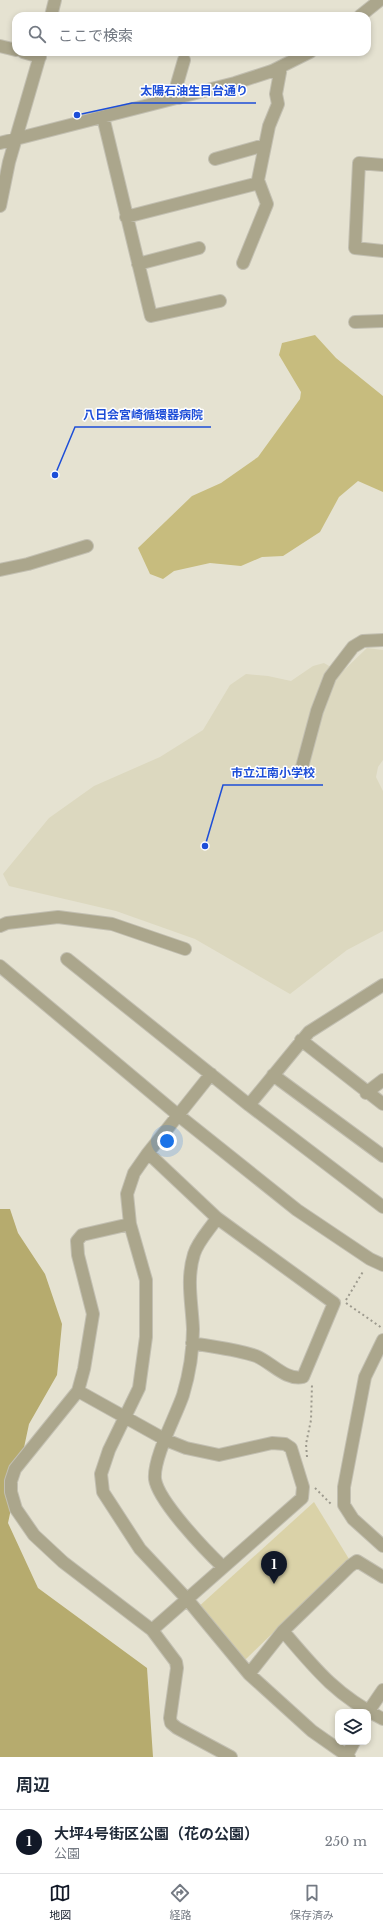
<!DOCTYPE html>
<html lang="ja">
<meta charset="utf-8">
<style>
:root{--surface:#fff;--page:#f6f6f7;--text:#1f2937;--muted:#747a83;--line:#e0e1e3;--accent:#111827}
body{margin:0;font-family:"Libre Baskerville","Noto Sans JP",serif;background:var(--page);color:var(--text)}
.controls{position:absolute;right:12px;bottom:12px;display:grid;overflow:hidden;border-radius:8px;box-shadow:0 2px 6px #0003}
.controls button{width:36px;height:36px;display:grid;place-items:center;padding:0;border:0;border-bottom:1px solid var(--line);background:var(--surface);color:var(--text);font:20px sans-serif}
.you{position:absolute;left:167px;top:1141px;width:14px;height:14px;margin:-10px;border:3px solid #fff;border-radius:50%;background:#1a73e8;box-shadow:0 0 0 6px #1a73e833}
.badge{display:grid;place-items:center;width:26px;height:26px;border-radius:50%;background:var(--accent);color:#fff;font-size:13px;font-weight:700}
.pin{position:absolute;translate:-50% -33px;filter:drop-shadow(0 1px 2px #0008)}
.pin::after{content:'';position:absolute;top:21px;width:14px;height:12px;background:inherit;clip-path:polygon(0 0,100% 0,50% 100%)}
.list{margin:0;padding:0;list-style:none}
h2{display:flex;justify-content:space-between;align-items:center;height:52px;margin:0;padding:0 16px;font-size:17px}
h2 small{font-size:13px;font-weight:400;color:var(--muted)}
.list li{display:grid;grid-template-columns:26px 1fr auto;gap:12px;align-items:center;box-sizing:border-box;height:64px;padding:0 16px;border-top:1px solid var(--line)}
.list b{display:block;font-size:15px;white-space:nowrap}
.list p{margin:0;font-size:13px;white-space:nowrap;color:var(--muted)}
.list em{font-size:13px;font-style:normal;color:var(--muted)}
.icon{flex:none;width:22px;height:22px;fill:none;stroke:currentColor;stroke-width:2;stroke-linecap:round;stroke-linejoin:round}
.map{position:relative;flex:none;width:383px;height:1757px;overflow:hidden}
.search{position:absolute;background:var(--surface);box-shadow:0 2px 6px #0003;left:12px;right:12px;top:12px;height:44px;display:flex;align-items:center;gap:10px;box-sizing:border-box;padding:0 14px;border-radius:12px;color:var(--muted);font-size:15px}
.sheet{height:116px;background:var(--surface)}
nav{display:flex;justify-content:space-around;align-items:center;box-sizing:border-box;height:56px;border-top:1px solid var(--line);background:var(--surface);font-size:11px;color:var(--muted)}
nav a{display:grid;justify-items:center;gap:2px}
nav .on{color:var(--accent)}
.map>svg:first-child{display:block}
</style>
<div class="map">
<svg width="383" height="1757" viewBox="0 0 383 1757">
<rect width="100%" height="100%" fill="#e5e2d1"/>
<path fill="#dcd8bf" d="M367,648L383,650V760L378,767L376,777L383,791V931L347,950L290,994L195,939L116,911L9,886L3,874L49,818L94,786L160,757L203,730L230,685L246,674L268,676L291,681L313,666L324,663L341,673Z"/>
<path fill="#dad2a8" d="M314,1502L349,1559L245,1660L196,1609Z"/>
<path fill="#b6ab6e" d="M0,1209H10L18,1233L45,1274L62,1324L57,1375L29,1424L8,1523L38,1588L147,1668L153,1757H0Z"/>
<path fill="#c7bc7e" d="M315,335L336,358L383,396V492L358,481L339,497L320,532L283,556L262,557L241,566L210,563L174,571L163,579L150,574L138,548L192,496L221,483L258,457L300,399L301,392L279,355L282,343Z"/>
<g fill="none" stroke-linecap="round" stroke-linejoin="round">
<g stroke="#c2bfb1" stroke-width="14">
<path id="minor" d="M51,16L55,0
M360,16L380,0
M0,46L16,50
M23,52L40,57
M179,98L177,84L184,60
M103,117L151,316L220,301
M0,143L235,83L272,71L310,52
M215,159L265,145
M383,165L359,163L355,248L383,251
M0,206L9,162L41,52
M126,217L259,183
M243,263L267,204L258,180L269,126L278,104L276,94L281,67
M138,264L199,248
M355,322L383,321
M0,570L28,564L87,546
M302,767L317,711L330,677L353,647L363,641L383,640
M0,926L7,923L58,917L112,924L185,949
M67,959L249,1105L383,1207
M0,966L178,1115L297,1210L370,1259L383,1265
M301,1040L383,1104
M211,1074L148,1153L134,1173L127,1194L130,1224L146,1280V1337L139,1388L109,1450L101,1474L103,1492L140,1549L187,1599L249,1674L312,1731L349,1757
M273,1075L383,1156
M366,1093L383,1080
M249,1105L309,1032L383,985
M148,1153L217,1218L334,1303L303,1377C286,1381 271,1362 256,1356C236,1349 213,1347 192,1343
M217,1218C210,1229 198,1241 194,1254C186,1280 192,1303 193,1329C193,1350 189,1375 183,1395C176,1416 153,1458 155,1479C158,1501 206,1551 223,1567
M130,1224L82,1235L77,1241L78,1255L93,1314L84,1369L78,1391L15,1469L11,1481V1492L16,1509L34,1535L63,1562L152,1630L176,1662L177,1668L170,1718L171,1723L177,1728L231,1757
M383,1340L365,1377L344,1487V1505L353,1519L383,1546
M78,1391L166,1440L186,1448L219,1455L272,1443L285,1444L291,1448L303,1487L302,1498L152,1630
M283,1631C316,1670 337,1696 383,1719
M249,1674L283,1631L350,1566L357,1561L383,1577
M368,1712L383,1690
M346,1757L354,1742"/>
</g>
<path stroke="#9d9a8e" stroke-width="2" stroke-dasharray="2 3" stroke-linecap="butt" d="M346,1300L364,1270
M346,1303L382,1328
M307,1457L306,1444L311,1420L312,1384
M315,1488L332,1505"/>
<use href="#minor" stroke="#aba68c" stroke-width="12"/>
</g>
<path fill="none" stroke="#1d4ed8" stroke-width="1.5" d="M77 115L132 103H256M55 475L75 427H211M205 846L223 785H323"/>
<g fill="#1d4ed8" stroke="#fff" stroke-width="1.5">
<circle cx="77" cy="115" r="4"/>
<circle cx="55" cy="475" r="4"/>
<circle cx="205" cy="846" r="4"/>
</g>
<g font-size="12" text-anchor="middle" font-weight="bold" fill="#1d4ed8" stroke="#fff" stroke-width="3" stroke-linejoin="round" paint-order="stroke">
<text x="194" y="95">太陽石油生目台通り</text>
<text x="143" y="419">八日会宮崎循環器病院</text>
<text x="273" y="777">市立江南小学校</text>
</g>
</svg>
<div class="controls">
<button><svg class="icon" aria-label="layers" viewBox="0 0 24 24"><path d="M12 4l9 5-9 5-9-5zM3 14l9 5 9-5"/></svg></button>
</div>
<div class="you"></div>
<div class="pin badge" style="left:274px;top:1584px">1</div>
<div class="search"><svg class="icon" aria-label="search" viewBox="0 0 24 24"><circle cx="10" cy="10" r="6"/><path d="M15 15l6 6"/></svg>ここで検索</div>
</div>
<section class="sheet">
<h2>周辺<small></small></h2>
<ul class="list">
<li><span class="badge">1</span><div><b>大坪4号街区公園（花の公園）</b><p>公園</p></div><em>250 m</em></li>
</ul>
</section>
<nav>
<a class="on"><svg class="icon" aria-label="map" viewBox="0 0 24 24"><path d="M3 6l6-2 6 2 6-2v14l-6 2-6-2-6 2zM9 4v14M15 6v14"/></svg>地図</a>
<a><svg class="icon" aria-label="directions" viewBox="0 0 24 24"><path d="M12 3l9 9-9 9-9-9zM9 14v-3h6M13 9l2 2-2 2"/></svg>経路</a>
<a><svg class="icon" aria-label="saved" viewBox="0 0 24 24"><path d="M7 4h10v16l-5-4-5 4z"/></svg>保存済み</a>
</nav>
